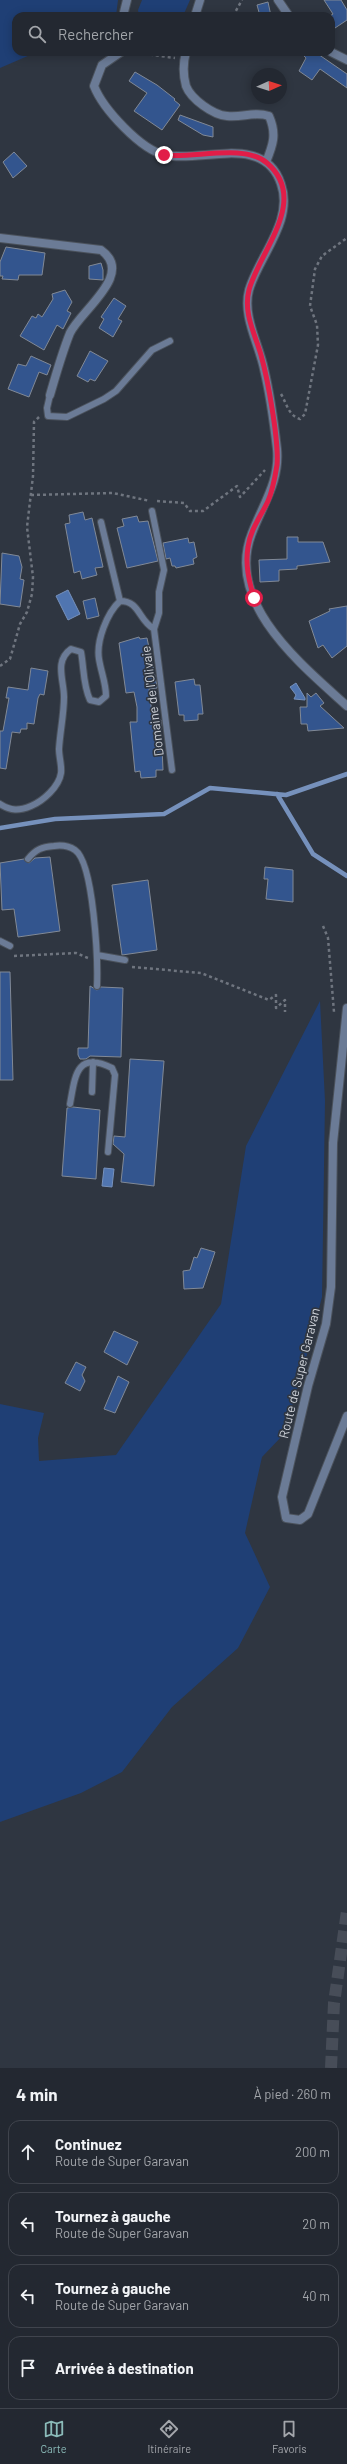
<!DOCTYPE html>
<html lang="fr">
<meta charset="utf-8">
<style>
:root{--surface:#232831;--page:#2f343d;--text:#f1f3f6;--muted:#a3a6ab;--line:#40444d;--accent:#8bbbb9}
body{margin:0;font-family:Barlow,sans-serif;background:var(--page);color:var(--text)}
.compass{position:absolute;left:251px;top:68px;width:36px;height:36px;border-radius:50%;background:var(--surface);box-shadow:0 2px 10px #0003;rotate:87deg}
.stop{position:absolute;width:12px;height:12px;margin:-9px;border:3px solid #e11d48;border-radius:50%;background:#fff}
.stop.end{background:#e11d48;border-color:#fff;box-shadow:0 1px 4px #0008}
.list{margin:0;padding:0;list-style:none}
h2{display:flex;justify-content:space-between;align-items:center;height:52px;margin:0;padding:0 16px;font-size:17px}
h2 small{font-size:13px;font-weight:400;color:var(--muted)}
.list li{display:grid;grid-template-columns:26px 1fr auto;gap:12px;align-items:center;box-sizing:border-box;height:64px;margin:0 8px 8px;padding:0 8px;border:1px solid var(--line);border-radius:12px}
.list b{display:block;font-size:15px;white-space:nowrap}
.list p{margin:0;font-size:13px;white-space:nowrap;color:var(--muted)}
.list em{font-size:13px;font-style:normal;color:var(--muted)}
.icon{flex:none;width:22px;height:22px;fill:none;stroke:currentColor;stroke-width:2;stroke-linecap:round;stroke-linejoin:round}
.map{position:relative;flex:none;width:347px;height:2068px;overflow:hidden}
.search{position:absolute;background:var(--surface);box-shadow:0 2px 10px #0003;left:12px;right:12px;top:12px;height:44px;display:flex;align-items:center;gap:10px;box-sizing:border-box;padding:0 14px;border-radius:12px;color:var(--muted);font-size:15px}
.sheet{height:340px;background:var(--surface)}
nav{display:flex;justify-content:space-around;align-items:center;box-sizing:border-box;height:56px;border-top:1px solid var(--line);background:var(--surface);font-size:11px;color:var(--muted)}
nav a{display:grid;justify-items:center;gap:2px}
nav .on{color:var(--accent)}
.map>svg:first-child{display:block}
</style>
<div class="map">
<svg width="347" height="2068" viewBox="0 0 347 2068">
<rect width="100%" height="100%" fill="#2f3641"/>
<path fill="#1f3f75" d="M0,0H118L116,16H16V52H37L0,68Z
M142,0H190L183,16H139L138,10Z
M320,1001L325,1101L322,1297L300,1381L283,1435L262,1457L245,1533L270,1587L238,1648L172,1707L122,1772L81,1793L0,1822V1404L44,1413L38,1438L39,1461L116,1455L221,1304L246,1146Z"/>
<path fill="#5075b0" stroke="#7691bc" d="M68,590L80,614L68,620L56,596Z
M296,683L305,698V700L294,699L296,695L290,687Z
M104,1168L114,1169L112,1187L102,1186Z"/>
<g fill="none" stroke-linecap="round" stroke-linejoin="round">
<path stroke="#7691bc" stroke-width="4.5" d="M277,794L313,854L347,876
M0,828L55,819L164,814L210,788L286,795L347,774"/>
</g>
<path fill="#33558e" stroke="#818996" d="M324,0H341L347,10V20L335,28L330,16L333,14Z
M268,2L271,16H260L257,5Z
M300,52H315L347,74V88L320,69L312,80L299,71L306,58Z
M135,72L157,85L175,99L174,100L180,105L162,130L134,111L147,93L129,81Z
M180,115L213,127V137L203,135L178,120Z
M14,152L27,166L13,178L3,162Z
M6,247L45,253L42,275H19L18,280L2,279L3,276H0V262Z
M101,263L103,270V280L89,279V266Z
M65,290L72,302L67,311L71,313L63,329L57,325L44,350L20,336L32,316L36,318L38,314L42,317L53,299L52,294Z
M114,298L126,306L118,319L122,321L113,337L99,328L104,319L101,317Z
M90,351L108,361L95,381L90,379L88,382L77,376Z
M31,356L51,365L47,375L39,372L29,397L8,389L18,364L26,366Z
M83,512L85,520L92,518L103,567L95,568L97,575L82,579L80,571L74,573L65,524L70,523L69,515Z
M137,516L139,522L148,521L158,561L127,568L117,528L124,526L122,519Z
M287,537H298V542H323L330,562L297,566V569L279,570V581L260,582L259,560L287,559Z
M188,538L189,543L194,542L197,557L193,559L194,564L176,568L175,566H172L170,558L166,559L163,543Z
M2,553L19,556L22,567L20,579L24,580L20,607L0,604Z
M95,598L99,616L87,619L83,601Z
M347,606V646L332,658L323,645L318,648L309,621L330,611L329,609Z
M139,637L140,639L147,638L157,686V688L149,689L153,721L161,720V722L163,770H156V777L141,778L140,771L135,772L130,722H137V707L134,692L126,693L119,643Z
M31,668L48,671L44,695L40,694L38,698L34,724L27,723V729H21L20,733L12,732L6,769L0,768V731H3L9,698H6L8,687L28,690Z
M194,679L195,685H200L203,714H198V720L184,721V715H179L175,682Z
M307,693L311,697L316,693L324,703L320,706L344,728L308,731L307,724H301L300,707H307Z
M50,857L60,931L18,937L14,909L2,910L0,863L24,859L29,863L35,858Z
M265,867L293,870V902L266,899L268,879H264Z
M148,880L157,950L122,955L112,885Z
M0,972H10L13,1080H0Z
M90,986L97,990L101,987L123,988L121,1057L90,1056L86,1059H80L78,1055V1048H88Z
M130,1059L164,1061L154,1186L121,1182L124,1154L113,1144L114,1136L125,1137Z
M73,1107L100,1110L96,1179L62,1176L67,1108Z
M201,1248L215,1252L203,1288L184,1289L183,1271L190,1270L194,1257L197,1258Z
M114,1331L138,1342L127,1365L104,1352Z
M76,1362L86,1367L82,1375L85,1381L80,1391L65,1383Z
M118,1376L129,1382L115,1413L104,1409Z"/>
<g fill="none" stroke-linecap="round" stroke-linejoin="round">
<path stroke="#474d58" stroke-width="12" stroke-dasharray="12 6" stroke-linecap="butt" d="M331,2068L334,2003L347,1911"/>
<g stroke="#4b525c" stroke-width="8">
<path id="lane" d="M50,395L47,408L48,416L67,417L104,399L116,391L152,350L170,341
M152,511L164,570L159,592V613L154,629
M101,522L120,601
M0,804C11,811 19,811 31,806C43,801 59,787 61,773C62,766 59,757 59,749C60,732 64,714 64,697C64,680 54,661 71,649L81,652C84,668 83,685 90,700L99,702L106,696C106,683 101,672 99,659C96,641 107,613 120,601C140,601 138,620 154,629L172,770
M28,859C36,849 42,847 54,846C61,845 69,846 75,850C94,863 98,962 97,986
M0,941L10,946
M97,955L125,960
M92,1092L93,1062
M70,1104C75,1077 76,1050 112,1068L115,1075L108,1152"/>
</g>
<g stroke="#4b525c" stroke-width="10">
<path id="street" d="M278,0L289,16
M123,16L127,0
M195,16L200,0
M121,52L102,65L94,86C103,109 141,150 165,155C202,163 264,133 281,184C294,221 259,256 249,290C242,316 259,344 264,369C270,394 274,423 277,449C280,481 263,504 252,533C224,603 302,665 347,706
M186,52C183,63 183,75 186,86C191,99 213,115 227,116C242,118 254,111 269,116C277,134 273,145 266,162
M331,52L347,60
M0,238L101,250C135,274 81,310 70,333C62,353 56,374 50,395
M347,1008L333,1143L331,1287L326,1324L308,1386L282,1497L286,1518L300,1520L308,1514L347,1416"/>
</g>
<path stroke="#6f757f" stroke-width="2.5" stroke-dasharray="3 3" stroke-linecap="butt" d="M233,16L242,0
M132,52L175,58
M281,394C287,404 288,415 300,419L305,414L318,345L317,325L310,306L315,269L322,256L347,238
M31,495L113,493L150,501
M157,501L184,503L190,511H203L237,486L240,497L265,470
M0,666L10,659L20,624L27,612L32,594L33,577L27,527L33,476L34,422L39,417
M323,926L328,938L334,1012
M14,956L76,953L88,958
M132,967L201,973L269,1000L276,995V1008L285,1000V1012"/>
<use href="#lane" stroke="#6b7b96" stroke-width="6"/>
<use href="#street" stroke="#6b7b96" stroke-width="8"/>
</g>
<g fill="none" stroke-linecap="round" stroke-linejoin="round">
<path stroke="#e11d48" stroke-width="5" d="M164,155C193,159 244,143 267,163C310,200 259,252 249,290C243,313 255,334 261,355C268,380 279,441 277,465C275,477 273,490 268,501C261,516 250,530 248,547C245,565 249,581 254,598"/>
</g>
<g text-anchor="middle" dominant-baseline="central" stroke-width="3.5" stroke-linejoin="round" paint-order="stroke">
<g font-size="13" fill="#cdd1d8" stroke="#2f3641">
<text transform="translate(152 701) rotate(-97)">Domaine de l'Olivaie</text>
<text transform="translate(299 1373) rotate(-76)">Route de Super Garavan</text>
</g>
</g>
</svg>
<svg class="compass" viewBox="-18 -18 36 36"><path d="M0-13l5 13h-10z" fill="#e53935"/><path d="M0 13l5-13h-10z" fill="#a3a6ab"/></svg>
<div class="stop" style="left:254px;top:598px"></div>
<div class="stop end" style="left:164px;top:155px"></div>
<div class="search"><svg class="icon" aria-label="search" viewBox="0 0 24 24"><circle cx="10" cy="10" r="6"/><path d="M15 15l6 6"/></svg>Rechercher</div>
</div>
<section class="sheet">
<h2>4 min<small>À pied · 260 m</small></h2>
<ul class="list">
<li><svg class="icon" aria-label="ahead" viewBox="0 0 24 24"><path d="M12 20V5M6 11l6-6 6 6"/></svg><div><b>Continuez</b><p>Route de Super Garavan</p></div><em>200 m</em></li>
<li><svg class="icon" aria-label="left" viewBox="0 0 24 24"><path d="M17 20v-9H6M10 6l-5 5 5 5"/></svg><div><b>Tournez à gauche</b><p>Route de Super Garavan</p></div><em>20 m</em></li>
<li><svg class="icon" aria-label="left" viewBox="0 0 24 24"><path d="M17 20v-9H6M10 6l-5 5 5 5"/></svg><div><b>Tournez à gauche</b><p>Route de Super Garavan</p></div><em>40 m</em></li>
<li><svg class="icon" aria-label="arrive" viewBox="0 0 24 24"><path d="M6 21V4h12l-3 4 3 4H6"/></svg><div><b>Arrivée à destination</b></div></li>
</ul>
</section>
<nav>
<a class="on"><svg class="icon" aria-label="map" viewBox="0 0 24 24"><path d="M3 6l6-2 6 2 6-2v14l-6 2-6-2-6 2zM9 4v14M15 6v14"/></svg>Carte</a>
<a><svg class="icon" aria-label="directions" viewBox="0 0 24 24"><path d="M12 3l9 9-9 9-9-9zM9 14v-3h6M13 9l2 2-2 2"/></svg>Itinéraire</a>
<a><svg class="icon" aria-label="saved" viewBox="0 0 24 24"><path d="M7 4h10v16l-5-4-5 4z"/></svg>Favoris</a>
</nav>
